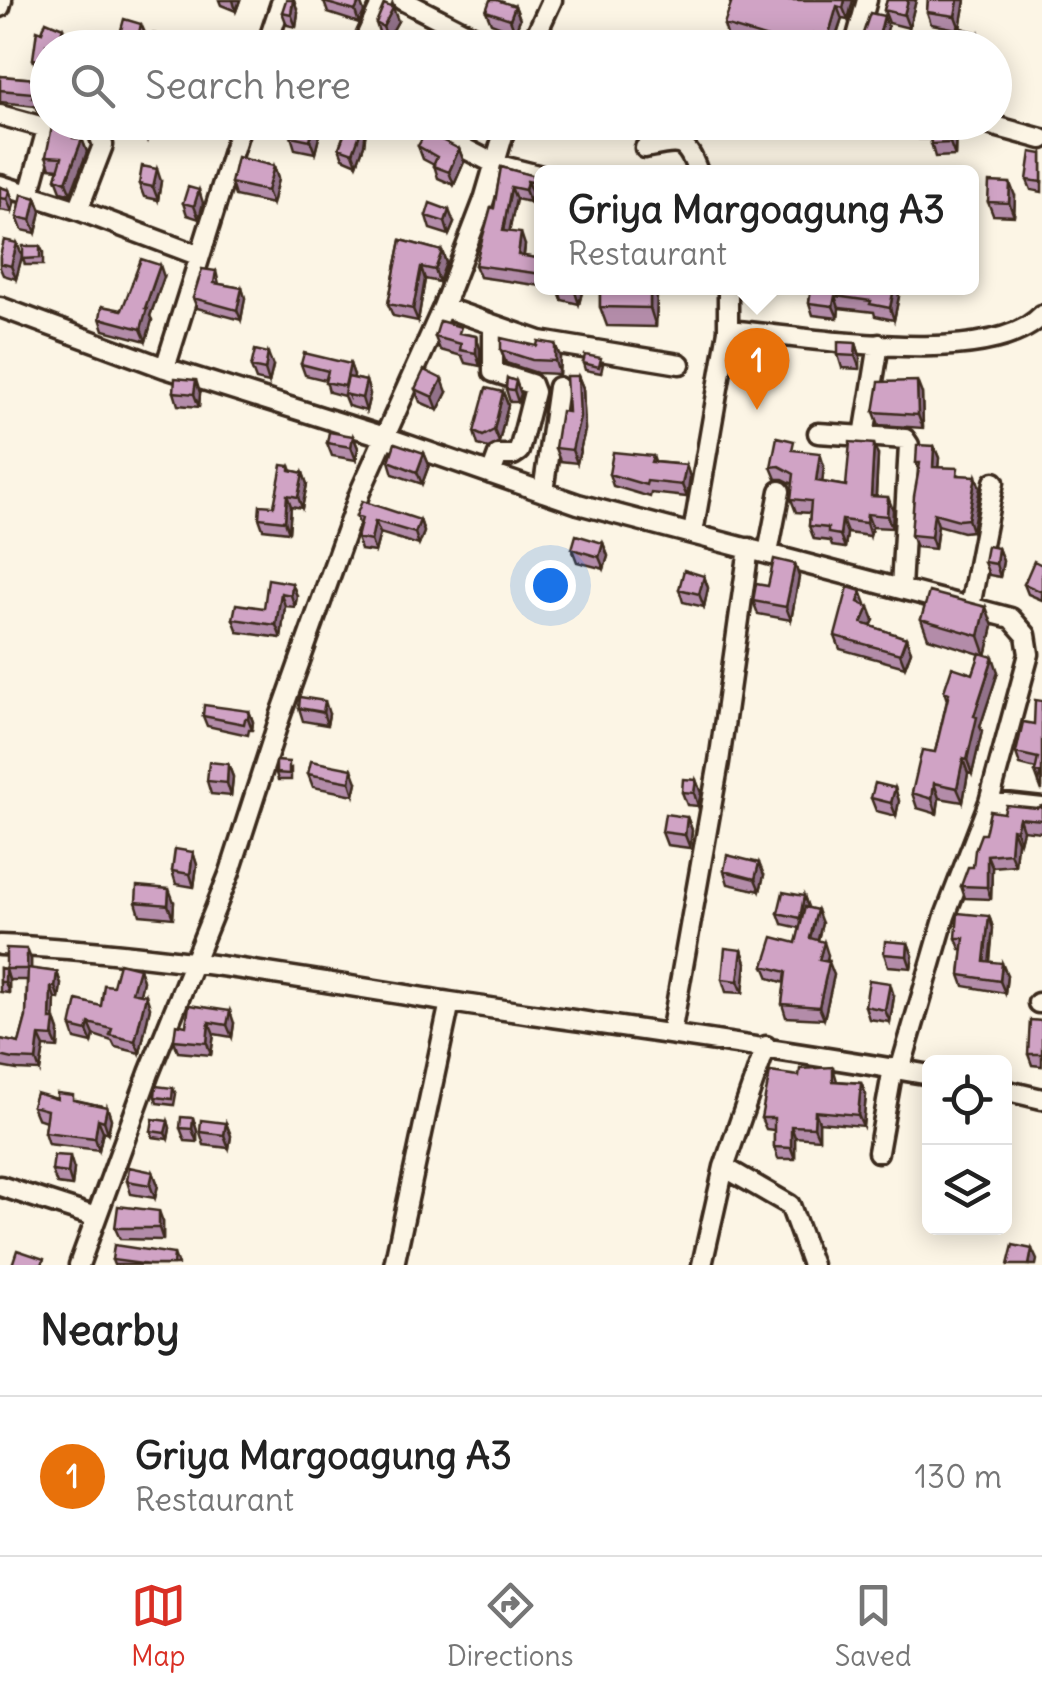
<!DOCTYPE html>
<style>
:root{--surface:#fff;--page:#f2f2f2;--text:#222;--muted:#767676;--line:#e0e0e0;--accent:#d93025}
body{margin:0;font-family:Delius,sans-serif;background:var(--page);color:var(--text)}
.controls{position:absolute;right:30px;bottom:30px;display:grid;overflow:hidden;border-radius:15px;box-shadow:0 5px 25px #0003}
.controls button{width:90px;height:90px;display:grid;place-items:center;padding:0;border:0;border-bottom:2px solid var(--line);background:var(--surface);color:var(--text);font:50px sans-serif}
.you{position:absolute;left:550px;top:585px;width:35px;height:35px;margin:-25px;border:8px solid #fff;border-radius:50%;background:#1a73e8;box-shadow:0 0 0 15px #1a73e833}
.badge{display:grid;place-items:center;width:65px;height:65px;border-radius:50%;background:var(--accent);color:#fff;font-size:32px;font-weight:700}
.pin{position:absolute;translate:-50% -82px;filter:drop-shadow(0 2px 5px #0008)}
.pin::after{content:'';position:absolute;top:52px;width:35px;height:30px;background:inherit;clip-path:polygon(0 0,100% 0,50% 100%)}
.popup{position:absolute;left:534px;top:165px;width:445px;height:130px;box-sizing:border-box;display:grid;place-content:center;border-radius:15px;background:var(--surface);filter:drop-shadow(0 2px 8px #0005);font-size:32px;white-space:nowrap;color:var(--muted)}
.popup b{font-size:38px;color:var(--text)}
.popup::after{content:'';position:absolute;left:50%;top:100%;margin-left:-20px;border:20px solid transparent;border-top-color:var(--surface)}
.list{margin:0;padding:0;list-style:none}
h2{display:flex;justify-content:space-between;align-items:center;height:130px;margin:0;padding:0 40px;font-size:42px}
h2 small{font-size:32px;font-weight:400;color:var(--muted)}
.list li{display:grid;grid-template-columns:65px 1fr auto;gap:30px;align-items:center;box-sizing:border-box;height:160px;padding:0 40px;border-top:2px solid var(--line)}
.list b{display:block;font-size:38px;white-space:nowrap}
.list p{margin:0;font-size:32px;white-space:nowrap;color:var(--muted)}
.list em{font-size:32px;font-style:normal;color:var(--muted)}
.icon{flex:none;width:55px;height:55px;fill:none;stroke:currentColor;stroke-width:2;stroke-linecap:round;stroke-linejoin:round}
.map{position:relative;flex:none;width:1042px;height:1265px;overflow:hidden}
.search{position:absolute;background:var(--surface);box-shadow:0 5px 25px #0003;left:30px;right:30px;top:30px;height:110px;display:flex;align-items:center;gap:25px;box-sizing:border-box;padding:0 35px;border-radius:55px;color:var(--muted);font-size:38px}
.sheet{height:290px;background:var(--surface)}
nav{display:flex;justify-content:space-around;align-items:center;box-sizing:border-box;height:140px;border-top:2px solid var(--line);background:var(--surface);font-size:28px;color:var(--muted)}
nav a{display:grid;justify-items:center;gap:5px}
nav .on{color:var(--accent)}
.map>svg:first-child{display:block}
</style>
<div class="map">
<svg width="1042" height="1265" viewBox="0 0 1042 1265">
<rect width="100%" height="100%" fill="#fcf5e5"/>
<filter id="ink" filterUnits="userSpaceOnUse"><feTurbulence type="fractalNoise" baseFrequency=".01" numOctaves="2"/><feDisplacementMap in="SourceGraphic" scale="20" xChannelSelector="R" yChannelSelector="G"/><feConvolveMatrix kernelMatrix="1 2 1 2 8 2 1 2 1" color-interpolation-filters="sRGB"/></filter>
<g filter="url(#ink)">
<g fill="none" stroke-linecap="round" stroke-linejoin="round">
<g stroke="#3b2a1e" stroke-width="25">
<path id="minor" d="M402,0L496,48
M0,7L2,0
M266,48L282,0
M361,48L383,0
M530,48L552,0
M854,48L867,0
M0,115L47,128
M413,122L495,164L542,176
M980,122L1042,139
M645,148C679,141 685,137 698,172
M0,185L78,210L200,256
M29,195L49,122
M78,210L103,145L100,137
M0,307L165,368L385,437L578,504L1011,618L1026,635L1029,654L989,802L945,916L900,1070
M443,307L540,341L680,364
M728,330C802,336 989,371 1042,315
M879,344L864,436L905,439L909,445L901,588
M165,368L242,122
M818,433L864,436
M491,474L498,455H513L519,451L534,392L531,384L493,372V325
M543,492L558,387
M693,533L728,330V288
M768,553L780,491
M970,607L994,482
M989,802L1042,808
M0,945C152,951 300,978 450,1002C610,1026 770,1047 930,1075
M1038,1003H1042
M671,1034L719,762L749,548
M1004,1090L1042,1099
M878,1152L893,1068
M724,1167L790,1205L812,1265
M0,1186L96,1217
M79,1265L149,1073L230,872L280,717L360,492L443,307L484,200L507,122
M394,1265L450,1002
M702,1265L724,1167L766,1046"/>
</g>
<use href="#minor" stroke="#fcf5e5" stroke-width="18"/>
</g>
<path fill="#b38ca9" stroke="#3b2a1e" stroke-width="2.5" d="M219,0H240L236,11L221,5Z
M294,0L298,12L296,27L287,25L282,12Z
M729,0H853L848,20L842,19L833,48L818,45L817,48H762L728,38L724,25L731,5Z
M887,0H916L909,28L889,23L884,10Z
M928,0H965L960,27L983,46V48H954L952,43L957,29L931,24L927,12Z
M324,2L364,12L359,23L328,13Z
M515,6L520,19L515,32L491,23L486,11Z
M398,21L388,39L380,35L376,23Z
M141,24L145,33L159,45L158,48H120L118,41Z
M42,32L66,37L62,48H48L47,70L36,68L33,59Z
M0,76L48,80V110L37,111L35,106L0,102Z
M121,122H148L150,129L147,140L126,134Z
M346,122H367L364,145L357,164L343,158L339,148L347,126Z
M914,122H956L955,156L935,157L930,139H919Z
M81,125L79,139H82L87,152L71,194L61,191L56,178L59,169L50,168L46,156Z
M320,133L315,153L295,149L291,136Z
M418,146L459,149L464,162L454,185L438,178L434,165L423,159Z
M1042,154V192L1031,190L1027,180Z
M274,166L278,179L272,204L235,196L231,183Z
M501,167L534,176L542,174V196L532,193L530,202L516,199L509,232L525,245L524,256L542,259V286L480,277L475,265L494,208Z
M161,181L158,200L144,197L139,184Z
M0,187L9,190L14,203L12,212L0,210Z
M1015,196L1014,216L993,215L988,202Z
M36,198L41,211L36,233L22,230L17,217Z
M183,203H203L199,219L187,215Z
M426,216L454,223L449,235L430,229Z
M401,240L442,251L446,263L439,282L425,279L418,321L393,316L388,304Z
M17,243L22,256L16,279L3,275L0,268V256Z
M40,246L43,252V265H25L23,259Z
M216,271L219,284L242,288L245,298L241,320L197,308L193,298Z
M164,277L150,316L152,320L146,341L104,330L100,318L122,310Z
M555,288H583L579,304L562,300L558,288Z
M600,288H655L657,293L656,327L607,326L600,307Z
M811,288H896L899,296L894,320L875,316L874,312L839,308L838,318L813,315L809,303Z
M464,334L476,336L480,349V366L465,363L462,356L440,350L435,337Z
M856,343L860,356V369L842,368L838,355Z
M555,344L560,357L559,374L537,373L506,363L501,350Z
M583,363L603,364L601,373L585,370Z
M301,364H350L354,375L353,378L366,381L370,394L366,411L348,406L344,396L329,392L326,380L305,375Z
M273,366L269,383L256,380L251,367Z
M578,376L583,388L585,430L577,463L560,461L555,448L568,412Z
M507,378L521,394L518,402H510L506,389Z
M415,389L447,392L438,410L420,402Z
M174,392L200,393L199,407L178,405Z
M503,392L508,405L499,442L488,448L478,445L474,432Z
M922,394L923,428L879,425L874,412Z
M353,436L358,448L356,460L332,456L327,443Z
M934,446L939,458L938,467L960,475L980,488L972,531L963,532L938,525L935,549L916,547L911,535L919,470L916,463Z
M798,451L824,466L822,482L846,486L878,456L876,496L893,510L892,528L872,527L870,536L847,533L845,548L832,546L830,541L814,539L809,526L810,513L796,512L791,499L793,484L783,479H776L771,467Z
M424,453L429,465L422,484L393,474L389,461Z
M653,456L655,462L686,465L690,477L687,497L651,493L650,497L613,486L609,474Z
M290,466L292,471L303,473L307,484L302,508L291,506L289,532L263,529L259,518L274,506Z
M356,516L420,520L424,532L419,545L380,533L375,552L361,550L357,538L360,526Z
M603,543L608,556L604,569L577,562L572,549Z
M998,548L1003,561L1000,577L989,575L984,562Z
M795,564L799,577L791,620L758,614L753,601L768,586Z
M1042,565V600L1028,594L1024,584Z
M704,576L708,588L704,607L683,602L679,589Z
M292,583L297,596L295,607L285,606L281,638L238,632L233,619L264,608Z
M861,591L865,605L874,620L871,626L906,638L911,651L905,667L840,649L835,636Z
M921,619L993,626L986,655L998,672L980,727L982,731L972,774L968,773L963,802L939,798L937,814L917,808L912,793L935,752L947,700L944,691L973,674L980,654L928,638Z
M1042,701V791L1035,772L1036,769L1020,765L1016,753L1034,724Z
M299,708L329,714L327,725L303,721Z
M249,711L253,722L252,730H249L248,735L207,726L203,716Z
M228,764L233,777L231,796L211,794L207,781Z
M291,768V780H278L276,773Z
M308,774L357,782L354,795L313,787Z
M696,780L701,793L698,806L687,805L682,792Z
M895,788L899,801L896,816L876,811L871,798Z
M1042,806V832L1023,830L1020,842L1017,841L1015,865L992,867L991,899L965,898L961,886L973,867L985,834L1004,813L1037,808Z
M687,817L692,830L690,848L667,845L662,832Z
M193,852L197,865L194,887L176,884L172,871Z
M724,871L764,875L760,891L728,884Z
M804,896L808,908L822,923L818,940L828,955L826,962L834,975L824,1019L786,1017L782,1004L785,983L769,978L764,966L796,943L800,928L782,924L778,913Z
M136,902H174L173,918L140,915Z
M989,916L993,928L990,962L1007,975L1005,993L964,986L960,975L963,949H960L956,938Z
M908,943L913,956L911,968L888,966L884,954Z
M742,950L746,963L743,993L726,992L722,979Z
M31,959V969L57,972L61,984L59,999L55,998L54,1019L59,1031L58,1048L44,1047L40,1071L17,1070L0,1067V1039L19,1043L26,1017L27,980H9L6,969Z
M0,968L5,969L9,980V993L0,992Z
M139,968L143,981L140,994L150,1007L140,1053L115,1047L112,1041L94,1035L92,1043L75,1039L71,1027L101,1006L113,986Z
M894,996L890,1022L869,1019L865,1006Z
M189,1005L234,1023L232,1037L214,1034L211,1055L178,1052L174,1040L186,1026Z
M1042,1021V1066L1032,1065L1028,1054Z
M833,1067L837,1081L861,1083L866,1095L863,1126L819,1122V1139L795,1137V1159H778L774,1147V1130L766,1129L761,1118L799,1076Z
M173,1088L176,1094L174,1105L157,1103L155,1097Z
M57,1099L76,1100L107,1107L111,1119L108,1133L103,1131L99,1150L48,1144L44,1132L46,1121L37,1118L32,1106Z
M193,1118L197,1131V1142L185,1141L180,1128Z
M168,1121L170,1128L168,1139L153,1137L151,1131Z
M226,1123L231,1136L229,1148L204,1145L200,1132Z
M74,1169L72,1186L57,1184L52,1171Z
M153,1172L158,1185L155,1198L131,1194L127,1181Z
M163,1222V1240L120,1239L115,1228Z
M174,1254L178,1265H114L112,1260Z"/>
<path fill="#92728a" stroke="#3b2a1e" stroke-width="2.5" d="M233,0H240L236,11Z
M294,0L298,12L296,27L291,14Z
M845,0H853L848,20L843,8Z
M908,0H916L909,28L904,15Z
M958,0H965L960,29L955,16Z
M360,1L364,12L359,23L355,11Z
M515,6L520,19L515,32L510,19Z
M837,6L842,19L832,48L828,37Z
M393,8L398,21L388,39L383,27Z
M884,16L888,27L883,48H876Z
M63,28L66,37L62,48H55Z
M813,33L818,45L817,48H809Z
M979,33L983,46V48H974Z
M46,45L48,48L47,70L44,61Z
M75,122H80L81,125L78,151L73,138Z
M144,122H148L150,129L147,140L143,127Z
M314,122L320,133L315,153L310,140Z
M362,122H367L364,145L357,164L353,153Z
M951,122H956L955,156L950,143Z
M82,139L87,152L71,194L66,182Z
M459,149L464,162L454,185L449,172Z
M274,166L278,179L272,204L267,191Z
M157,169L161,181L158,200L153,187Z
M527,181L532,193L530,202L525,190Z
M1010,183L1015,196L1014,216L1009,203Z
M511,187L516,199L507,243L503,231Z
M9,190L14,203L12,212L7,199Z
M199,190L203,203L199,219L194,206Z
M36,198L41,211L36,233L31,220Z
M449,210L454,223L449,235L445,222Z
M521,233L525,245L522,267L518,255Z
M17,243L22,256L16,279L11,266Z
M442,251L446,263L439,282L435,270Z
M160,265L164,277L150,316L152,320L146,341L141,329L145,308Z
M421,267L425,279L418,321L413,309Z
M242,288L245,298L241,320L237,310Z
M576,288H583L579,304L575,292Z
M650,288H655L657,293L656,327L650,308Z
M894,288H896L899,296L894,320L890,308Z
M835,296L839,308L838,318L833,306Z
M476,336L480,349V366L476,353Z
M856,343L860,356V369L855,356Z
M555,344L560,357L559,374L555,361Z
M268,353L273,366L269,383L265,370Z
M350,364L354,375L349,397L345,386Z
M578,376L583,388L585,430L577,463L572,450Z
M442,379L447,392L438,410L433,397Z
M196,380L200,393L199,407L194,394Z
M366,381L370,394L366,411L362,398Z
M516,381L521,394L518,402L514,390Z
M917,381L922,394L923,428L918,415Z
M503,392L508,405L499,442L494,430Z
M353,436L358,448L356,460L351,447Z
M874,444L878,456L875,509L871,496Z
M934,446L939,458L937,479L933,467Z
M424,453L429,465L422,484L417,472Z
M820,453L824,466L821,494L816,481Z
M686,465L690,477L687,497L682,485Z
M303,473L307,484L302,508L298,497Z
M976,476L980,488L972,531L968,519Z
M287,495L291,506L289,532L285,521Z
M888,497L893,510L892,528L887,516Z
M934,513L938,525L935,549L931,537Z
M867,514L872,527L870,536L866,523Z
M420,520L424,532L419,545L415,533Z
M842,520L847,533L845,548L840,535Z
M375,521L380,533L375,552L371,541Z
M603,543L608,556L604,569L599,557Z
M998,548L1003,561L1000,577L996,564Z
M795,564L799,577L791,620L786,607Z
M704,576L708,588L704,607L699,594Z
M292,583L297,596L295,607L291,595Z
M861,591L866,604L862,614L858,602Z
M281,593L285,606L281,638L276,625Z
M869,607L874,620L866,635L862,623Z
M986,607L993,626L986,656L979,636Z
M906,638L911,651L905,667L900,654Z
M993,657L998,672L980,727L982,731L972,774L967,760L974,716Z
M325,701L329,714L327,725L323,712Z
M249,711L253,722L252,730L248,719Z
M963,759L968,773L963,802L957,788Z
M228,764L233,777L231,796L227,783Z
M352,769L357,782L354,795L350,782Z
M696,780L701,793L698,806L694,793Z
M934,783L939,798L937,814L932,799Z
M895,788L899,801L896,816L891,803Z
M687,817L692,830L690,848L685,835Z
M1019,818L1023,830L1020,842L1016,830Z
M1012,829L1017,841L1015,865L1010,853Z
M193,852L197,865L194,887L190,874Z
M987,855L992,867L991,899L987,887Z
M759,863L764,875L760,891L755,879Z
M169,889L174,902L173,918L168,905Z
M804,896L808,907L803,929L800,918Z
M817,910L822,923L815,951L810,938Z
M989,916L993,928L988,973L984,961Z
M824,942L828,955L824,973L819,960Z
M908,943L913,956L911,968L907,956Z
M27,949L31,959V980L27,969Z
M742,950L746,963L743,993L738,981Z
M829,962L834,975L824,1019L819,1007Z
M1002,963L1007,975L1005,993L1000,981Z
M139,968L143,981L137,1005L132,992Z
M5,969L9,980V993L5,982Z
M57,972L61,984L59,999L55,987Z
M890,983L894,996L890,1022L885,1010Z
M51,987L55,998L54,1030L50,1019Z
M146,995L150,1007L140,1053L135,1041Z
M230,1011L234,1023L232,1037L227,1025Z
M55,1019L59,1031L58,1048L53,1037Z
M209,1022L214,1034L211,1055L207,1043Z
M89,1023L94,1035L92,1043L87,1031Z
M39,1036L44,1047L40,1071L36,1060Z
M861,1083L866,1095L863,1126L858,1115Z
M107,1107L111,1119L108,1133L104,1121Z
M815,1111L819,1122V1139L814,1127Z
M193,1118L197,1131V1142L192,1129Z
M98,1119L103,1131L99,1150L95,1138Z
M168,1121L170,1128L168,1139L165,1133Z
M226,1123L231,1136L229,1148L224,1135Z
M791,1126L795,1137V1159L791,1148Z
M70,1156L74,1169L72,1186L68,1173Z
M153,1172L158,1185L155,1198L150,1185Z
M159,1211L163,1222V1240L159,1228Z
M1032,1249L1037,1260L1036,1265H1029Z"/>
<path fill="#d0a3c5" stroke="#3b2a1e" stroke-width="2.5" d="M286,0H293L291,14L282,12Z
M325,0H358L360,1L355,11L324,2Z
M490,0H497L515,6L510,19L486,11Z
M729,0H845L843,8L837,6L828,37L813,33L809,48H791L792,45L724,25L732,1Z
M887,0H908L904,15L884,10Z
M928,0H958L955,16L927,12Z
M384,4L393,8L383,27L376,23Z
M870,13L884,16L876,48H858Z
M124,19L141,24L139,33L155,34L153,48H142L118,41Z
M46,21L63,28L55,48L46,45L44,61L33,59L37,30L42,32Z
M958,27L979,33L974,48H967L952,43Z
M563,33L577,37L574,48L559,47Z
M465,41L480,45V48H463Z
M924,43L944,46V48H923Z
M437,44L454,48H436Z
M0,76L48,80L45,97L37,99L32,98L33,93L0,90Z
M53,122H75L73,138L82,139L66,182L56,178L62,157L46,156Z
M125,122H144L143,127Z
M294,122H314L310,140L291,136Z
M349,122H362L360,134L353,153L339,148Z
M914,122H951L950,143L931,144L930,127L914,126Z
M426,132L459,149L449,172L433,166L437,157L418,146Z
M1031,152L1042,154V182L1027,180Z
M237,157L274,166L267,191L231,183Z
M142,166L157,169L153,187L139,184Z
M501,167L534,176L542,174V184L527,181L525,190L511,187L503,231L521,233L518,255L542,259V274L475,265L491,207L494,208Z
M989,182L1010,183L1009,203L988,202Z
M0,187L9,190L7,199L0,198Z
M188,187L199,190L194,206L183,203Z
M22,194L36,198L31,220L17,217Z
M430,203L449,210L445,222L426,216Z
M4,240L17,243L11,266L0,263V256Z
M401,240L442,251L435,270L421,267L413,309L388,304Z
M23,246H40V258L23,259Z
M141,259L160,265L145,308H147L141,329L100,318L102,306L122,310Z
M202,269L216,271L214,283L242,288L237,310L193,298Z
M558,288H576L575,292Z
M600,288H650V308L600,307Z
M811,288H894L890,308L870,304L871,301L835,296L833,306L809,303Z
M440,321L461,327L459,333L476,336V353L460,350L461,344L435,337Z
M501,338L537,346L538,341L555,344V361L532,360L501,350Z
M838,342L856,343L855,356L838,355Z
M255,350L268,353L265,370L251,367Z
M304,353L350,364L345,386L325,382L328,371L301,364Z
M585,355L601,358L599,367L583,363Z
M424,370L442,379L433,397L415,389Z
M566,376H578L580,417L572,450L555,448L561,411L568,412Z
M348,377L366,381L362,398L344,394Z
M175,378L196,380L194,394L174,392Z
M507,378L516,381L514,390L506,389Z
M917,381L918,415L874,412L879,382Z
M486,388L503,392L494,430L483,436L474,432Z
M329,432L353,436L351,447L327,443Z
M777,437L794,441L792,450L820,453L816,481L846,486L850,442L874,444L871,496L888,497L887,516L867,514L866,523L842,520L840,535L828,533V528L809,526L811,501L791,499L794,474L779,466L771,467Z
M395,443L424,453L417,472L389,461Z
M917,445L934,446L933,467L958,468L957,475L976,476L968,519L959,520L934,513L931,537L911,535L914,496L920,463H916Z
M613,452L653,456L651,462L686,465L682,485L647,481L646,485L609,474Z
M282,465L290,466V470L303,473L298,497L287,495L285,521L259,518L260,505L274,506Z
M362,501L420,520L415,533L375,521L371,541L357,538L362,518L356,516Z
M576,535L603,543L599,557L572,549Z
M987,546L998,548L996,564L984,562Z
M774,559L795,564L786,607L753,601L756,584L768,586Z
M1034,561L1042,565V592L1024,584Z
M684,570L704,576L699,594L679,589Z
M268,579L292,583L291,595L281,593L276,625L233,619L236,604L264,608Z
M848,587L861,591L858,602L869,607L862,623L906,638L900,654L835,636Z
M929,592L986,607L979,636L921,619Z
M980,653L993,657L974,716L977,717L967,760L963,759L957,788L934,783L932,799L912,793L922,750L935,752L949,693L944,691L952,667L973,674Z
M300,697L325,701L323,712L299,708Z
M1035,700L1042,701V786L1039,784L1040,773L1035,772L1038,758L1016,753L1023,722L1034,724Z
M204,705L249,711L248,719H245L244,724L203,716Z
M276,761L289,762V774L276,773Z
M311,761L352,769L350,782L308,774Z
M209,762L228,764L227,783L207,781Z
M683,779L696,780L694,793L682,792Z
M875,783L895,788L891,803L871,798Z
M1006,805L1037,808L1042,806V820L1019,818L1016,830L1012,829L1010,853L987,855V887L961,886L968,867H973L975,850L981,834H985L990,811L1004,813Z
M665,814L687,817L685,835L662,832Z
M175,849L193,852L190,874L172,871Z
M727,855L759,863L755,879L724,871Z
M137,886L169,889L168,905L136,902Z
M783,892L804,896L800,918L778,913Z
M805,907L817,910L810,938L824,942L819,960L829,962L819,1007L782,1004L786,972L764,966L773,937L796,943Z
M958,913L989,916L984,961L1002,963L1000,981L960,975L964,938H956Z
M885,941L908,943L907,956L884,954Z
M6,948L27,949V969H6Z
M725,948L742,950L738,981L722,979Z
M119,963L139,968L132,992L146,995L135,1041L110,1035L112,1029L89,1023L87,1031L71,1027L77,1000L101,1006L104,985L113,986Z
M0,968L5,969V982H0Z
M28,968L57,972L55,987H51L50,1019H55L53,1037L39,1036L36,1060L13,1059L0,1056V1039L19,1043L26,1017Z
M869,980L890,983L885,1010L865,1006Z
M189,1005L230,1011L227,1025L209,1022L207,1043L174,1040L176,1024L186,1026Z
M1030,1020L1042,1021V1054H1028Z
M833,1067V1081L861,1083L858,1115L815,1111L814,1127L791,1126V1148L774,1147V1118H761L770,1072L799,1076L800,1069Z
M156,1086L173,1088L172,1099L155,1097Z
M36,1093L57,1099V1093L73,1095V1100L107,1107L104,1121L98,1119L95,1138L44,1132L47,1110L32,1106Z
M181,1117L193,1118L192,1129L180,1128Z
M153,1119L168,1121L165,1133L151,1131Z
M201,1120L226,1123L224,1135L200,1132Z
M54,1155L70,1156L68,1173L52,1171Z
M129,1167L153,1172L150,1185L127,1181Z
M118,1206L159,1211V1228H115Z
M114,1245L174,1254L173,1265H150L112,1260Z
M1013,1245L1032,1249L1029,1265H1008Z
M17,1250L44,1259L42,1265H12Z"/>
</g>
</svg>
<div class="controls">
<button><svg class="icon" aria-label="locate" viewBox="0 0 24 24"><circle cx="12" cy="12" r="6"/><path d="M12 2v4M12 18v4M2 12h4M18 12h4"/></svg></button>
<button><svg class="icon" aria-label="layers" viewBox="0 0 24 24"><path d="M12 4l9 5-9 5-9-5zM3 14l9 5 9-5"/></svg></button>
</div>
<div class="you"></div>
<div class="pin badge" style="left:757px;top:410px;background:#e8710a">1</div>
<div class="popup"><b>Griya Margoagung A3</b>Restaurant</div>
<div class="search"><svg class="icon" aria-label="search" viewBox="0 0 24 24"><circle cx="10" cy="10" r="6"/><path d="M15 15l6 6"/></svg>Search here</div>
</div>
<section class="sheet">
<h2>Nearby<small></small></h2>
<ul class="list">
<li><span class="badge" style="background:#e8710a">1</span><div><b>Griya Margoagung A3</b><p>Restaurant</p></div><em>130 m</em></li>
</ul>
</section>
<nav>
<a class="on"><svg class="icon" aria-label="map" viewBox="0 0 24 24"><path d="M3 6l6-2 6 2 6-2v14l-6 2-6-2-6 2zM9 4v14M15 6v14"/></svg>Map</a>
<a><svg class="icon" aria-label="directions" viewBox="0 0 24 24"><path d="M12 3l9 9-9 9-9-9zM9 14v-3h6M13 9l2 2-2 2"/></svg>Directions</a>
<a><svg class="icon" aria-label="saved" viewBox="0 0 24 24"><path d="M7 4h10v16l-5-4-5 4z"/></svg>Saved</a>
</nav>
